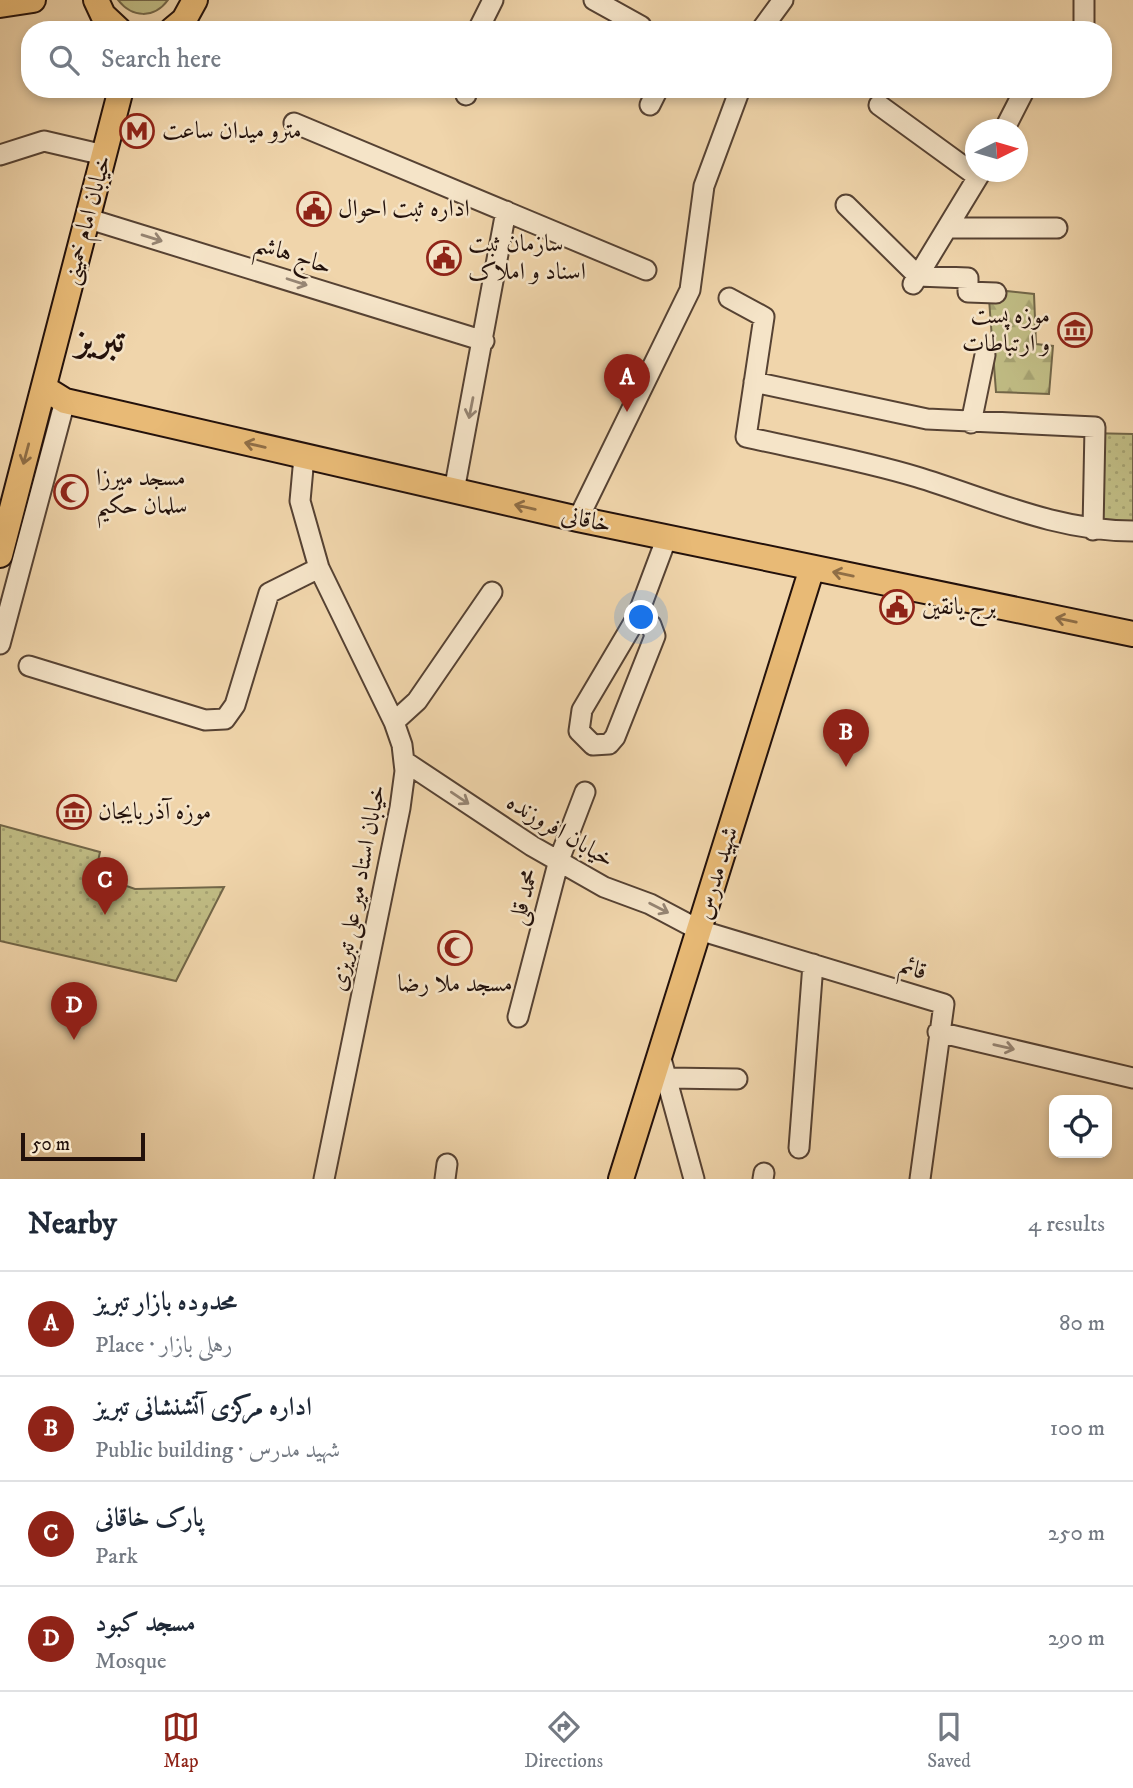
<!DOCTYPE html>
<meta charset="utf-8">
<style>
:root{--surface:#fff;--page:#f2f2f3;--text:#1f2937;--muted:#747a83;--line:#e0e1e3;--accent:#8f2418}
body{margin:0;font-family:"IM FELL DW Pica",Amiri,serif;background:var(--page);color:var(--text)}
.controls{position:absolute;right:21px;bottom:21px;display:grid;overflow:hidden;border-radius:14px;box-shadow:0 4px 10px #0003}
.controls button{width:63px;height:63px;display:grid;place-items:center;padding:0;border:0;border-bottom:2px solid var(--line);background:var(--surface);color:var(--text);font:35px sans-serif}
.compass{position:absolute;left:965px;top:119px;width:63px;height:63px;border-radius:50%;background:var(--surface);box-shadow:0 4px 10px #0003;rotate:85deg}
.scale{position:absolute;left:21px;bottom:18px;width:124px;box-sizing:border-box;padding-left:7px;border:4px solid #23110b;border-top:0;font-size:19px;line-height:24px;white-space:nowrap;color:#23110b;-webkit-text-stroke:5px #f5e4c8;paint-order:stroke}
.you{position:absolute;left:642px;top:618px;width:24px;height:24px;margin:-18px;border:5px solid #fff;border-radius:50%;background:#1a73e8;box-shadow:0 0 0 10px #1a73e833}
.badge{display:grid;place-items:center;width:46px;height:46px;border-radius:50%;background:var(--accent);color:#fff;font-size:23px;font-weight:700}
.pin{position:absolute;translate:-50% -58px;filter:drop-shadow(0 2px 4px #0008)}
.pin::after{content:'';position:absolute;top:37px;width:24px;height:21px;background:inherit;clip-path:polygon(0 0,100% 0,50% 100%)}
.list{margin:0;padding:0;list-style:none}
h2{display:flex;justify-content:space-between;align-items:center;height:91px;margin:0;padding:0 28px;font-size:30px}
h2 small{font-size:23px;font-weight:400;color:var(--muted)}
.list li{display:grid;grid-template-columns:46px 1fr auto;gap:21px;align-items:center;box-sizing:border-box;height:105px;padding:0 28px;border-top:2px solid var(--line)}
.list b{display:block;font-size:26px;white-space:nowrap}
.list p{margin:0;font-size:23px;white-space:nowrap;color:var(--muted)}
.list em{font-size:23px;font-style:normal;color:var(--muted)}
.icon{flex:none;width:38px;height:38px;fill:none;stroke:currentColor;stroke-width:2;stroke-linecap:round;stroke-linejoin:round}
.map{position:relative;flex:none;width:1133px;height:1179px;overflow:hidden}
.search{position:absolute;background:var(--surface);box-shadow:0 4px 10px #0003;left:21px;right:21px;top:21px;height:77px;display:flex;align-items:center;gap:18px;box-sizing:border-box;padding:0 24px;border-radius:28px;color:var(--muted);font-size:26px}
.sheet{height:511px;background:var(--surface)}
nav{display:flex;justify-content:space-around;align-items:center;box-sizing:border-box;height:98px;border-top:2px solid var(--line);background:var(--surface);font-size:19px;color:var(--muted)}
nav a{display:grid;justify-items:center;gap:4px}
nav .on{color:var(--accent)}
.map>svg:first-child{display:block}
</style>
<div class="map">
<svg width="1133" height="1179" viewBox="0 0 1133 1179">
<defs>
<pattern id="forest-firs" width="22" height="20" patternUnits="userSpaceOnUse" patternTransform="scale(1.75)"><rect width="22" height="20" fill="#c0bc84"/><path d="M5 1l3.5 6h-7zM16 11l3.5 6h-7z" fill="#a5a171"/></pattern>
<pattern id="park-dots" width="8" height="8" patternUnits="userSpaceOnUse" patternTransform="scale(1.75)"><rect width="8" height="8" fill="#c0bc84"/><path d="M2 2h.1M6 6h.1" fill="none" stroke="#a5a171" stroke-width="1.8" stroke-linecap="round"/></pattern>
</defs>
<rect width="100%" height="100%" fill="#f0d5ab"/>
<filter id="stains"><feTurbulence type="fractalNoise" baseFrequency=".00286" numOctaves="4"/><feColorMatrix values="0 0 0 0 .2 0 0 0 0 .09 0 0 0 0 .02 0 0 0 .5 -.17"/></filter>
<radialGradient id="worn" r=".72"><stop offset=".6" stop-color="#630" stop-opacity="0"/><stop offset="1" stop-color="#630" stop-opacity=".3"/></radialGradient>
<path fill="#c0bc84" stroke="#726648" stroke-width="2" d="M118,0H168C154,19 132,18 118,0Z"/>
<path fill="url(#forest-firs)" stroke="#726648" stroke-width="2" d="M1007,291L1034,294L1036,344L1053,346L1049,394L996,392L989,299Z"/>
<path fill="url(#park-dots)" stroke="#726648" stroke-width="2" d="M1087,433L1133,434V522L1084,520Z
M0,825L100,852L95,875L135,889L224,887L176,981L0,941Z"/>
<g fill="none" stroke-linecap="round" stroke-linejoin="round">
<g stroke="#564233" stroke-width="23">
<path id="minor" d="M594,0L641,26L642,30
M478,30L493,0
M761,30L783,0
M1084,30V0
M466,95L467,89
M650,105L658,89
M879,105L978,177
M294,123L646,270
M1004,130L1025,89
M0,155L44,141L104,155
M846,205L918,276L968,278V292L996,293
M86,218L484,341
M947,228H1057
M913,284L981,172
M729,298L764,317L746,437C803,450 861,460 917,477C989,499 1056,531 1133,531
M754,382L927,419L1095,427L1093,530
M971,423L985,355
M304,457L300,501L319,568L394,722L402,745L405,771L400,808L324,1179
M454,491L506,211
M578,519L690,290L704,186L740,89
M637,617L651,625L655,636L615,737L609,744L593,745L579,731L582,710L637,617L667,537
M0,644L65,401
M29,666L205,720L225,719L235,705L269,593L319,568
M394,722L417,701L492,592
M404,761L532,846L604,887L650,904L699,930L944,1004L920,1179
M518,1017L559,860L585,792
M938,1032L1133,1078
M660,1055L694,1179
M667,1078L737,1079
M799,1148L813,964
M445,1179L447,1164
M763,1179L764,1173"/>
</g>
<g stroke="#23110b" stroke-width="28">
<path id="major" d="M96,0L103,15L119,30
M0,5L33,0
M172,30L184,20L195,0
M44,388L65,401L578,519L1133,634
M0,555L121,89
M621,1179L812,568"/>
</g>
<use href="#minor" stroke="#f5e4c8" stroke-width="19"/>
<use href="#major" stroke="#e8ba76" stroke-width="24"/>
</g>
<defs><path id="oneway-shaft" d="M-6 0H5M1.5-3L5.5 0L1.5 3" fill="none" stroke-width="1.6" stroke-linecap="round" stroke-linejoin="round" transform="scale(1.75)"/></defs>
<g stroke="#968573">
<use href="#oneway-shaft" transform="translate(152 238) rotate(17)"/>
<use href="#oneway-shaft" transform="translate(297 282) rotate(18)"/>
<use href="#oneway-shaft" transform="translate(471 408) rotate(101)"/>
<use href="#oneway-shaft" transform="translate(460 798) rotate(34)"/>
<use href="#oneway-shaft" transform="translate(659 908) rotate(27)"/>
<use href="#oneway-shaft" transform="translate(1004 1047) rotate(13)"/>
</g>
<g stroke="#8f6e46">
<use href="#oneway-shaft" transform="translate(255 445) rotate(-167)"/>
<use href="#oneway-shaft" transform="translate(26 454) rotate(105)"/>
<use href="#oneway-shaft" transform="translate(525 507) rotate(-167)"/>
<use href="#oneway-shaft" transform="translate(843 574) rotate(-168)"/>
<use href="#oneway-shaft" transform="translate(1066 620) rotate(-168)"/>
</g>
<defs>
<g id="metro-ring" transform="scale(1.75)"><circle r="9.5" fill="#f5e4c8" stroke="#8f2418" stroke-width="1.5"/><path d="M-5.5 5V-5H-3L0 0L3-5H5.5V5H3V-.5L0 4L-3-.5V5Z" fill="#8f2418"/></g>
<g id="civic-ring" transform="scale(1.75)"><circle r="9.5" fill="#f5e4c8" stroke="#8f2418" stroke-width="1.5"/><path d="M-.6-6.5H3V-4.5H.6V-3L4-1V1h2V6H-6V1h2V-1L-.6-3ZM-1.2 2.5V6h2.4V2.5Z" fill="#8f2418"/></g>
<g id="museum-ring" transform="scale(1.75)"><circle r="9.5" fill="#f5e4c8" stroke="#8f2418" stroke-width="1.5"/><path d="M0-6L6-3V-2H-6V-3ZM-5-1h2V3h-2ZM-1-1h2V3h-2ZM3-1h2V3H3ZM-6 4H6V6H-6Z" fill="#8f2418"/></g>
<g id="mosque-ring" transform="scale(1.75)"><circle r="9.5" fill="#f5e4c8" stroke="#8f2418" stroke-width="1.5"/><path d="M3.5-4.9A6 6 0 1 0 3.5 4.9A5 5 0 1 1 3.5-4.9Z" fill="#8f2418"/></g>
</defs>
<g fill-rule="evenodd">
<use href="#metro-ring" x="137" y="131"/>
<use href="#civic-ring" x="314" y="209"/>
<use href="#civic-ring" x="444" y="258"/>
<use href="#museum-ring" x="1075" y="330"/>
<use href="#mosque-ring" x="71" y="492"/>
<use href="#civic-ring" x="897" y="607"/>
<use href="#museum-ring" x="74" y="812"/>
<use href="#mosque-ring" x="455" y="948"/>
</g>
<g text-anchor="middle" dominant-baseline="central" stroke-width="5" stroke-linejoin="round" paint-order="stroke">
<g font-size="24" fill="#23110b" stroke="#f5e4c8" text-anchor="start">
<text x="162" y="131">مترو میدان ساعت</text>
<text x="338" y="209">اداره ثبت احوال</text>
<text x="468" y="244">سازمان ثبت<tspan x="468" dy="28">اسناد و املاک</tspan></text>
<text x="1050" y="316" text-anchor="end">موزه پست<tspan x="1050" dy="28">و ارتباطات</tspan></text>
<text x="96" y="478">مسجد میرزا<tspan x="96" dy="28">سلمان حکیم</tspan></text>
<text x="922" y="607">برج یانقین</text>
<text x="98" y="812">موزه آذربایجان</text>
<text x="455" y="984" text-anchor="middle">مسجد ملا رضا</text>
</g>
<g font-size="24" fill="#23110b" stroke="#f5e4c8">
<text transform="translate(87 220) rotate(-75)">خیابان امام خمینی</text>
<text transform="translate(293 255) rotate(18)">حاج هاشم</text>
<text transform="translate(586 520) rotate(12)">خاقانی</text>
<text transform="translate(560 831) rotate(31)">خیابان افروزنده</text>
<text transform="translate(717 873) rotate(-73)">شهید مدرس</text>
<text transform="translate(358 888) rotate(-79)">خیابان استاد میر علی تبریزی</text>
<text transform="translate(524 897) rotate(-75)">محمد قلی</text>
<text transform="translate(913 969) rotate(17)">قائم</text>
</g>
<g font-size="38" font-weight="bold" fill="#23110b" stroke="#f5e4c8">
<text x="100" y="340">تبریز</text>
</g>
</g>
<rect width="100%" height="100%" filter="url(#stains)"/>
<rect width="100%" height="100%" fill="url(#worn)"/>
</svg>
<div class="controls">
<button><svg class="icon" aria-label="locate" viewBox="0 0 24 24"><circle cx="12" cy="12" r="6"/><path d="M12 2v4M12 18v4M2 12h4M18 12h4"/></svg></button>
</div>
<svg class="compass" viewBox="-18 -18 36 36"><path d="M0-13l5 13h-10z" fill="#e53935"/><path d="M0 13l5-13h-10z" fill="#747a83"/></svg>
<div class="scale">50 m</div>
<div class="you"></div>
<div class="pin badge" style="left:627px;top:412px">A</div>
<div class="pin badge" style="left:846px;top:767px">B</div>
<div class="pin badge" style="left:105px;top:915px">C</div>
<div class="pin badge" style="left:74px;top:1040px">D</div>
<div class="search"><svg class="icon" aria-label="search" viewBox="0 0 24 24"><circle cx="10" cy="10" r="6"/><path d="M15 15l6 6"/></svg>Search here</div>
</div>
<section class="sheet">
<h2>Nearby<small>4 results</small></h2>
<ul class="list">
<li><span class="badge">A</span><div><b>محدوده بازار تبریز</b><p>Place · رهلی بازار</p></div><em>80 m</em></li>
<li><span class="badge">B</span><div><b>اداره مرکزی آتشنشانی تبریز</b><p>Public building · شهید مدرس</p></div><em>100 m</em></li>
<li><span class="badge">C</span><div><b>پارک خاقانی</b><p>Park</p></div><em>250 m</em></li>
<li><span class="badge">D</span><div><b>مسجد کبود</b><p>Mosque</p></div><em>290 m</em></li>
</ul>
</section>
<nav>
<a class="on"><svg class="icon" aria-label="map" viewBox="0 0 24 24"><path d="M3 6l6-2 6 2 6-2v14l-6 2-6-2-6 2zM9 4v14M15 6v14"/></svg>Map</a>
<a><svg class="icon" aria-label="directions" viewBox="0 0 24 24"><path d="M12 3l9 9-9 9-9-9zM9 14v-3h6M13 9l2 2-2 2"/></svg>Directions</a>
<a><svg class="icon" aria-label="saved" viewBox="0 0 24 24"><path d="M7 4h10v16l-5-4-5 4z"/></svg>Saved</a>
</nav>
